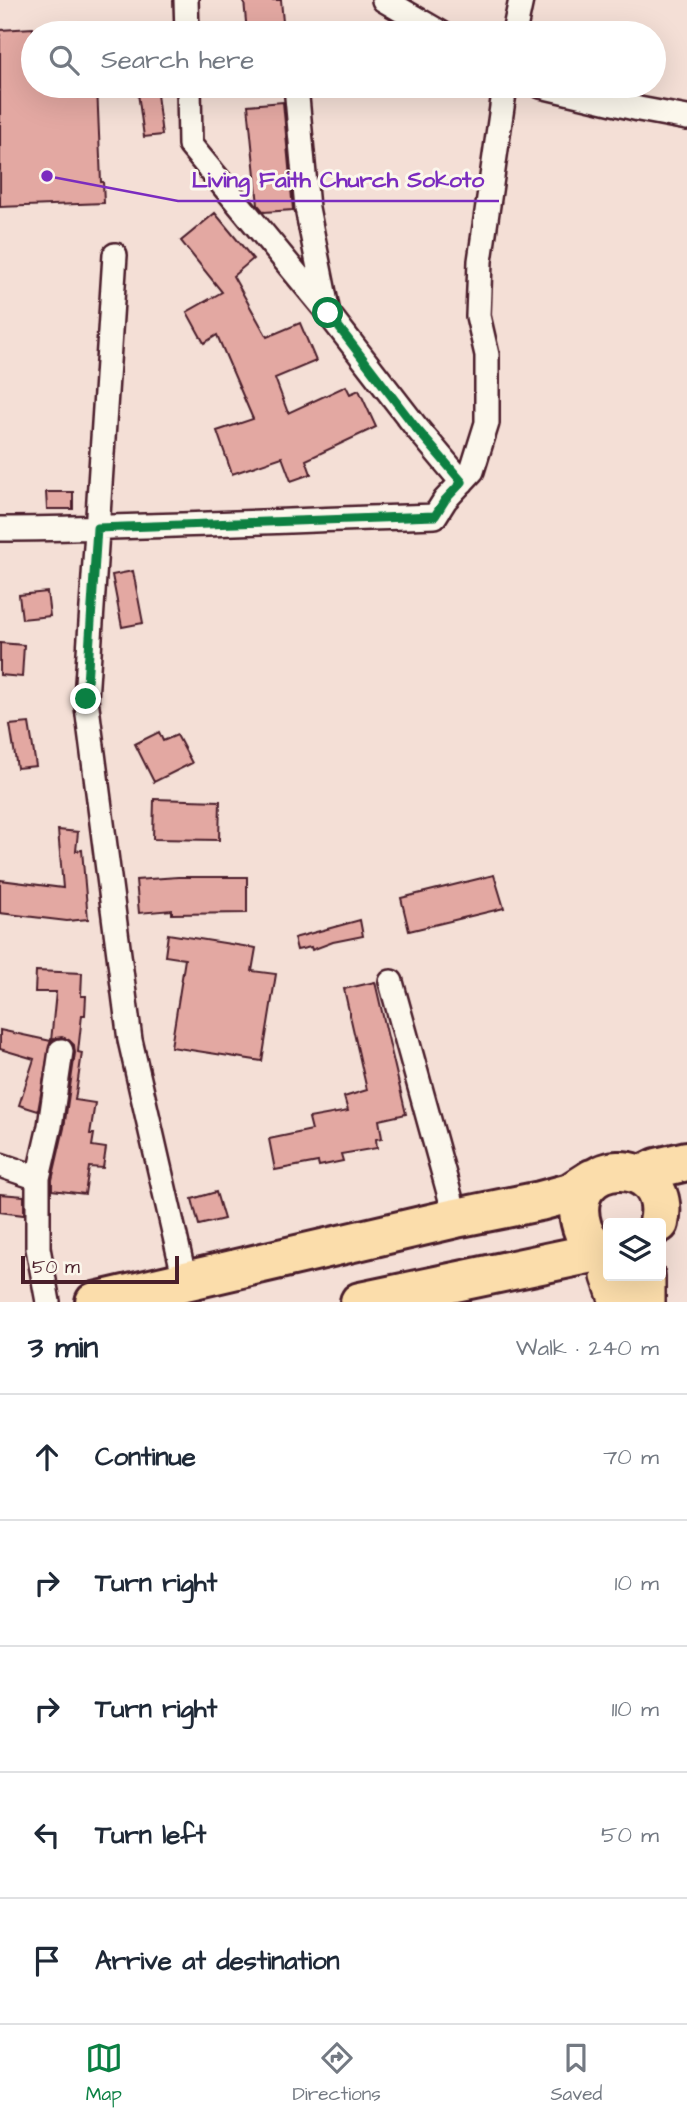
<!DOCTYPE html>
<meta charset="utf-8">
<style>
:root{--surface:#fff;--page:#f6f6f7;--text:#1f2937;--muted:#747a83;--line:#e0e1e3;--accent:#0b8043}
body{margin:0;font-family:"Architects Daughter",sans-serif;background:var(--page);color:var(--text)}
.controls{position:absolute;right:21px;bottom:21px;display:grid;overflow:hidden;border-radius:7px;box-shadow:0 7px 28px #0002}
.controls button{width:63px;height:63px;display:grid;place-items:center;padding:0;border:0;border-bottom:2px solid var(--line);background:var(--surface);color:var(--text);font:35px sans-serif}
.scale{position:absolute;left:21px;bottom:18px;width:158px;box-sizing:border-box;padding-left:7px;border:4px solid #4a1f2b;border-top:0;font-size:19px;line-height:24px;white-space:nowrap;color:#4a1f2b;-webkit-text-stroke:5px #fbf7ec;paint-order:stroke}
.stop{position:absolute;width:21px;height:21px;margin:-16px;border:5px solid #0b8043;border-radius:50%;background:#fff}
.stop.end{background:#0b8043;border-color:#fff;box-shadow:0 2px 7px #0008}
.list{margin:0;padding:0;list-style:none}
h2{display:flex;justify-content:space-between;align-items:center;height:91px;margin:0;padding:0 28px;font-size:30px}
h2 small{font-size:23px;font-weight:400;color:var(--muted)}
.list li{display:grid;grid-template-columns:46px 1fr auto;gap:21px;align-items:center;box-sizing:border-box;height:126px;padding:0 28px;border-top:2px solid var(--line)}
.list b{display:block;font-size:26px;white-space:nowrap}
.list em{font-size:23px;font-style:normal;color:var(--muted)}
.icon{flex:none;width:38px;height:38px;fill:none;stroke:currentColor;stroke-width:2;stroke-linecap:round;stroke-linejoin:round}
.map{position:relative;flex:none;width:687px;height:1302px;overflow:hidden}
.search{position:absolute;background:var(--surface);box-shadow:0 7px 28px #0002;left:21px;right:21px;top:21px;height:77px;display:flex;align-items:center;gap:18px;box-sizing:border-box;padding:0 24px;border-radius:38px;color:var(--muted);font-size:26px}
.sheet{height:721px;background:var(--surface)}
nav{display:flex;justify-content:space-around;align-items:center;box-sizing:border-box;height:98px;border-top:2px solid var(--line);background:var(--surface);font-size:19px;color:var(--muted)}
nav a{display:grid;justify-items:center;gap:4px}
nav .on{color:var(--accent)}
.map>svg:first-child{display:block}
</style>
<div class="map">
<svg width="687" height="1302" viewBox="0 0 687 1302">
<rect width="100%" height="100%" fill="#f4dfd6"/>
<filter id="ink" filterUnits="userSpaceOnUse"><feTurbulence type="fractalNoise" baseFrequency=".0143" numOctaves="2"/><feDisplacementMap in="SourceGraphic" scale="14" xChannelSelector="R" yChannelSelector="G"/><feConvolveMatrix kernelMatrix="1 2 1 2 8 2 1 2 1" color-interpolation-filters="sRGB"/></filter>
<g filter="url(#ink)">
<path fill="#e3a8a2" stroke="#4a1f2b" stroke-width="2" d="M244,0H281L284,33H247Z
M33,28V86H97L101,182H103L104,203L0,207V30Z
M137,86H156L162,135L144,137Z
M283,102L293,210L264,212L258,205L248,105Z
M215,213L253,259L233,276L267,337L300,323L316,361L275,378L288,413L346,386L350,394L359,390L376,427L306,460L311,474L291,481L282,457L232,474L217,431L253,419L217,335L204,343L187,312L222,292L181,241Z
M46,492H73V509H47Z
M133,571L143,623L122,627L112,575Z
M47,592L50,616L22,619L19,595Z
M0,643L24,645L22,677L0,675Z
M29,723L36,766L17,768L10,725Z
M159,732L163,741L177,735L192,763L154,782L135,744Z
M154,799L220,801L219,840L153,839Z
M58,830L78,832L76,851L82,850L88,919L67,921L0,913V880L63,888Z
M494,875L504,908L409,931L401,898Z
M178,877H247V913L172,914V910L139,913L136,880Z
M360,920L363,936L333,942L312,950L311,947L297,950L294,938Z
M168,934L256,948L252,971L276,974L262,1061L171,1047L185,959L165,956Z
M36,971L82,973L81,996H86L85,1015H82L78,1052L82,1053L75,1100L95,1103L90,1134H94L92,1146L106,1148L103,1168L89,1167L85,1194L52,1190V1180L64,1128L75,1053L74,1045L69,1040L62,1037L55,1038L50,1043L38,1111L19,1105L34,1059L0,1049V1030L51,1041L56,992H35Z
M375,982L406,1114L379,1120L382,1138L376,1139L377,1148L341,1154L343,1161L319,1166L318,1162L275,1170L269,1139L312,1130L309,1118L348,1111L344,1097L367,1090L344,989Z
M216,1192L224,1219L199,1225L192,1199Z
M0,1194L24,1196V1215L0,1212Z"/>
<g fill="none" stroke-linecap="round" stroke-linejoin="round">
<g stroke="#4a1f2b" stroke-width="28">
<path id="minor" d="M186,0L187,33
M384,0L441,33
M514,33L521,0
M189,86L190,145L326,310
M296,86L307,208L328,313L416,427L462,482
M541,86L639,109L687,118
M115,255L86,699L130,1040L185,1280
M0,529C145,528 290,520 435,516L445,500L472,471L487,423V355L478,316L480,261L505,86
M391,982L456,1218
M0,1165L38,1178
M48,1302L38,1248V1178L50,1126L61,1051"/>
</g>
<g stroke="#4a1f2b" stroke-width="42">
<path id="primary" d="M610,1276L619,1302
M646,1276V1302"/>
</g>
<g stroke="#4a1f2b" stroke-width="44">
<path id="trunk" d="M643,1175L657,1168L687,1161
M608,1252C597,1250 585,1238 582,1227C560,1155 674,1151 659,1223
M95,1302L456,1218L540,1201L570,1193L592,1179
M360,1302L603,1251"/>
</g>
<use href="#minor" stroke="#fbf7ec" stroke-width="23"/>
<use href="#primary" stroke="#fbddab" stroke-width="37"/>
<use href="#trunk" stroke="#fbddab" stroke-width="38"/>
</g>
</g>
<g fill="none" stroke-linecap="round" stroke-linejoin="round" filter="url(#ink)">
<path stroke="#0b8043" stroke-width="9" d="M86,699L97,528L435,516L445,500L462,482L416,428L328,313"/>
</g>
<path fill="none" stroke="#7b2cbf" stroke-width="2.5" d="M47 176L178 201H499"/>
<circle fill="#7b2cbf" stroke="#fbf7ec" stroke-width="2.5" cx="47" cy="176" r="7"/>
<g font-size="23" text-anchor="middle" font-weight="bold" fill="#7b2cbf" stroke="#fbf7ec" stroke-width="6" stroke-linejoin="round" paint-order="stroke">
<text x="338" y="187">Living Faith Church Sokoto</text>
</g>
</svg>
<div class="controls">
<button><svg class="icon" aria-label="layers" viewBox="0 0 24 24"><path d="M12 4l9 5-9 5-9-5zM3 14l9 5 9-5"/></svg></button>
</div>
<div class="scale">50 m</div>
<div class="stop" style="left:328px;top:313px"></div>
<div class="stop end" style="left:86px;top:699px"></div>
<div class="search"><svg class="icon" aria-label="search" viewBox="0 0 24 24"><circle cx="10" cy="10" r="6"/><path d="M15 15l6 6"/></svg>Search here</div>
</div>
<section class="sheet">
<h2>3 min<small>Walk · 240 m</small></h2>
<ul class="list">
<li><svg class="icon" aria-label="ahead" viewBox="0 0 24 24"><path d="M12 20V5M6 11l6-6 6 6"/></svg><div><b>Continue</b></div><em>70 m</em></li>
<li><svg class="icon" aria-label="right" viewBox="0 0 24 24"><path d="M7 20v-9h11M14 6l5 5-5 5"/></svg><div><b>Turn right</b></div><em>10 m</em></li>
<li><svg class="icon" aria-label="right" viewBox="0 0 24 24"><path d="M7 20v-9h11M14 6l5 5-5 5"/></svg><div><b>Turn right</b></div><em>110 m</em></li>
<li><svg class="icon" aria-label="left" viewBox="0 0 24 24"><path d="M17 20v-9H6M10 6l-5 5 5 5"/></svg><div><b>Turn left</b></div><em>50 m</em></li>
<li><svg class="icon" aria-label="arrive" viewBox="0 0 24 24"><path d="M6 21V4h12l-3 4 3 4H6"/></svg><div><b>Arrive at destination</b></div></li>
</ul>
</section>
<nav>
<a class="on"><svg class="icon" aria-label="map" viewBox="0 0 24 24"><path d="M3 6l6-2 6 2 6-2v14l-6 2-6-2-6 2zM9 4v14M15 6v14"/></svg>Map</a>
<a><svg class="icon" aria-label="directions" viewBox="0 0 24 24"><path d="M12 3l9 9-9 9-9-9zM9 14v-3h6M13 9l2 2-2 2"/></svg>Directions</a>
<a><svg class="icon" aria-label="saved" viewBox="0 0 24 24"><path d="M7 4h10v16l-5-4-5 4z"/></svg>Saved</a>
</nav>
